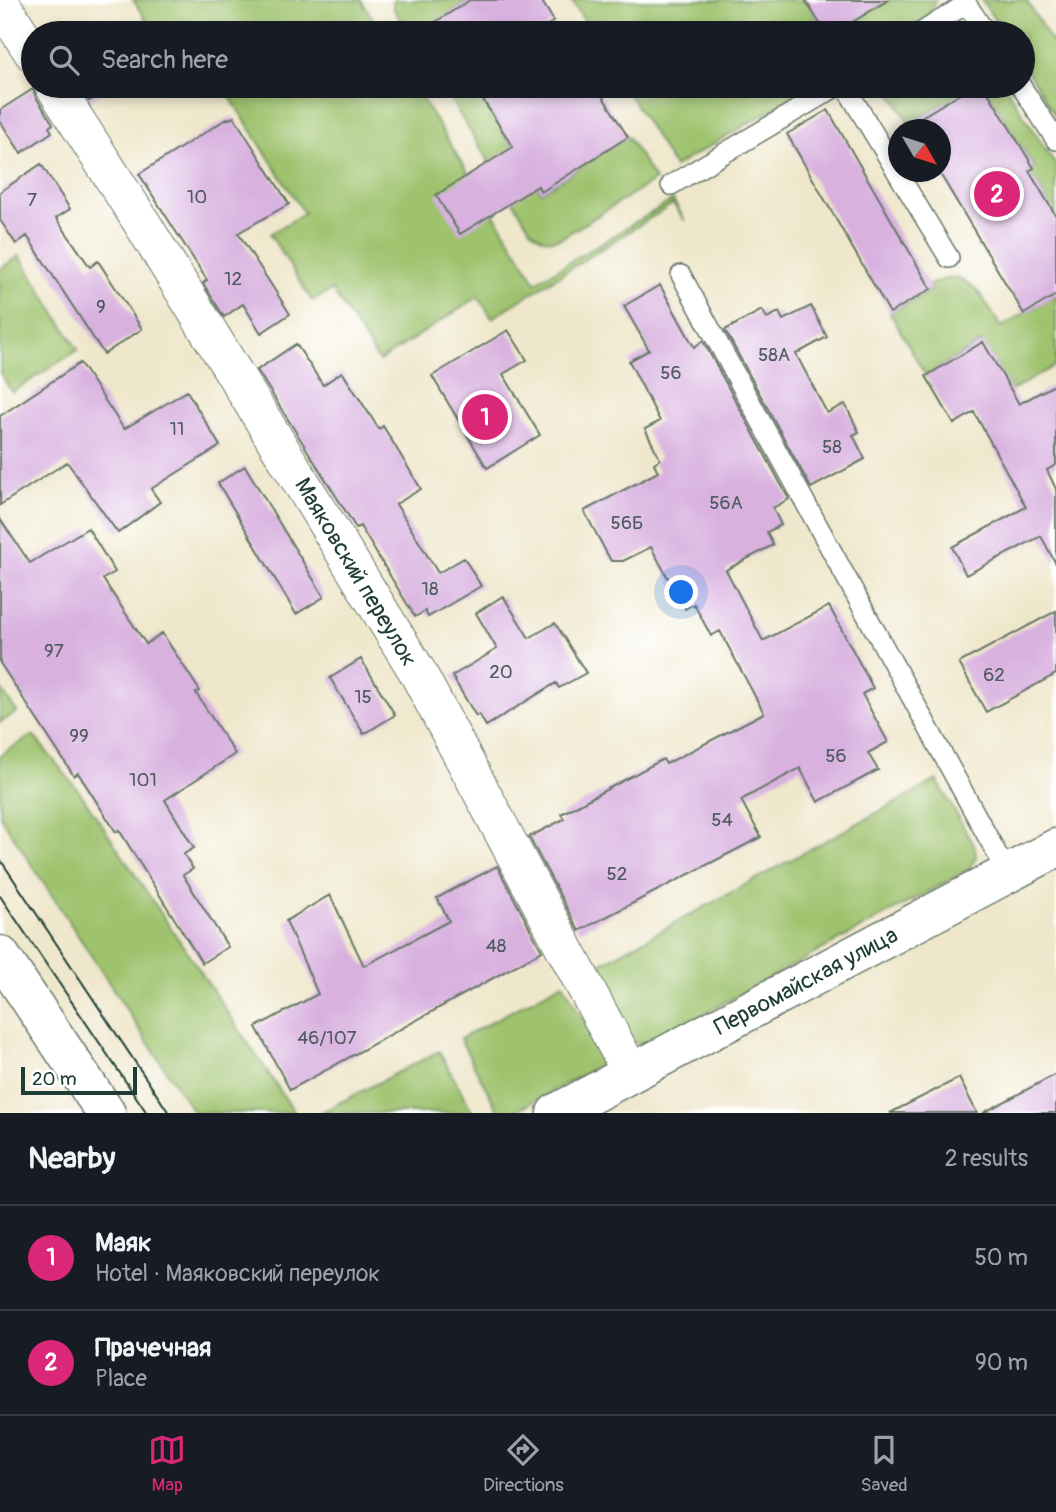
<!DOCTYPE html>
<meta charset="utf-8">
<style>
:root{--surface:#171b24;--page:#242831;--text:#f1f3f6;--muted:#9ea1a6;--line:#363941;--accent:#db2777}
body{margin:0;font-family:Pangolin,sans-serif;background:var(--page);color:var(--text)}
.compass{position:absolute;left:888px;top:119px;width:63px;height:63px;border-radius:50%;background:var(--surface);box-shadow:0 4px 10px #0003;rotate:129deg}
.scale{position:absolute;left:21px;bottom:18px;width:116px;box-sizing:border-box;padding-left:7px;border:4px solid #1f3d34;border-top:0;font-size:19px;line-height:24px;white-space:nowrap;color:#1f3d34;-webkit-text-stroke:5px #fff;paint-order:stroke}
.you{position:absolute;left:682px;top:593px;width:24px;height:24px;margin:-18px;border:5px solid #fff;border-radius:50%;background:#1a73e8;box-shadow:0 0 0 10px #1a73e833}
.badge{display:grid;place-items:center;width:46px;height:46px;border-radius:50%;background:var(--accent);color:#fff;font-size:23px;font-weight:700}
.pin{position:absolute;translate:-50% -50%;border:4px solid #fff;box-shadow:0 2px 7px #0006}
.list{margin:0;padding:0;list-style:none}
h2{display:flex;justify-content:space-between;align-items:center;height:91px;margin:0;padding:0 28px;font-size:30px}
h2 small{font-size:23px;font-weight:400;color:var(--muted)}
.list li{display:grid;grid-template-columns:46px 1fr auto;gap:21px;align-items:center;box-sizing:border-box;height:105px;padding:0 28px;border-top:2px solid var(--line)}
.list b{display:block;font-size:26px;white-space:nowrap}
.list p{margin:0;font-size:23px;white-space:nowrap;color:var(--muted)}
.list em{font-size:23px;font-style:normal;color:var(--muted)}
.icon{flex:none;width:38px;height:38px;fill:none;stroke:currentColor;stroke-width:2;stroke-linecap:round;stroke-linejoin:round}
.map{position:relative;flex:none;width:1056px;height:1113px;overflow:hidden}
.search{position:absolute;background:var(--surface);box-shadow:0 4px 10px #0003;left:21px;right:21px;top:21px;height:77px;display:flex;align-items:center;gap:18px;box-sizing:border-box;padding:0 24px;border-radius:38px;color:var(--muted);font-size:26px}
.sheet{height:301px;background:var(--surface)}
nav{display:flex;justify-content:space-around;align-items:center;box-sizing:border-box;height:98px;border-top:2px solid var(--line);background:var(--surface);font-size:19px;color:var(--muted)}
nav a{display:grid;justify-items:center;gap:4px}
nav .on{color:var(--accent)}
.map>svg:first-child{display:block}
</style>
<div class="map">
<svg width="1056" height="1113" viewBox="0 0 1056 1113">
<rect width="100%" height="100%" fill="#fff"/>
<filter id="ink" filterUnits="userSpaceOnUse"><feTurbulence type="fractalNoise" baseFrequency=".0143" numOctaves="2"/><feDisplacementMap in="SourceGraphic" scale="14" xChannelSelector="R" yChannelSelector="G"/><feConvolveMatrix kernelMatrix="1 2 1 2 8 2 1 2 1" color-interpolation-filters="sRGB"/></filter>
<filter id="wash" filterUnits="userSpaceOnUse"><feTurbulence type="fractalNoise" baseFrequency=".00686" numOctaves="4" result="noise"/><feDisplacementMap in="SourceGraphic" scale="28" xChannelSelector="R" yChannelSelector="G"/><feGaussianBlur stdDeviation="1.57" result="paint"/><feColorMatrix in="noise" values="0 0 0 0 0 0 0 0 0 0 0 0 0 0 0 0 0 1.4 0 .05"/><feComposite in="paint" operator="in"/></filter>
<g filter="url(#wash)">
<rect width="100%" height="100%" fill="#efe7cb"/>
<path fill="#9ec26d" stroke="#5e8050" stroke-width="2" d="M133,0H361L382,33H155Z
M393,0H470L435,23L441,33H409L393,8Z
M571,0H805L826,33H592Z
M888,0H936C921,42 871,33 835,33Z
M982,0H1026L1056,49V117L1023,64V33H1003Z
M223,86H414L536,282L673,200L685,221L673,204L492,318L478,297L379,361L332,290L312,301L270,234L304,213Z
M442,86H474L541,192L628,137L655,180L561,238C548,242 541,239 531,230Z
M624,86H812L674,167Z
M887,86H973L910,124Z
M984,86H1005L1056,166V216L1029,171L1034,167Z
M20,256L78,350L12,392L0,373V269Z
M950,277C978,280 987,306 1001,327L1056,295V365L1011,391L982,342L926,376L890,313L931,290L929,285Z
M0,688L17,712L0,723Z
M33,735L79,791L295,1113H194L0,816V755Z
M937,780L975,847L976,857L968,870L647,1045L632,1042L587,971Z
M563,983L601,1053L599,1066L512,1113H503L497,1109L460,1039Z
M439,1051L473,1113H320Z"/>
<g id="blocks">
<path fill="#d8b1df" d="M470,0H541L554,21L546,26L551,33H441L434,23Z
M805,0H888L835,33H826Z
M79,86H112L89,101Z
M474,86H596L628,137L541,192L538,186L460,234L436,195L513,147Z
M973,86H984L1034,168L1029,171L1056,216V295L1024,314L939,172L941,130H914L910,124Z
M33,89L36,97L53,124L49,127L52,132L21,153L0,121V110Z
M828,110L931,289L890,313L787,134Z
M234,117L289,204L238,233L290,314L261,333L243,304L224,317L203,283L207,280L139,174L228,118L229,119Z
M41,164L70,209L56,218L90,267L98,261L142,329L104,354L27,236L16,244L0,220V192Z
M660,285L694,347L703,341L789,499L773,508L781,525L767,532L773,545L726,570L763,641L829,606L873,688L862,694L888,742L868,753L878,770L818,802L800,768L741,800L761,837L579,931L529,837L564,819L561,814L663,759L666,764L764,713L720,631L711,636L694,604L685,609L651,547L623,561H611L584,511L658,472L654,463L660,459L645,429L660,421L629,361L649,350L624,306Z
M811,306L827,337L796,354L827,413L845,404L859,432L853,435L865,459L811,488L725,330L762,310L767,318L779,312L783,320Z
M508,330L527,360L503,374L540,435L487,468L432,376Z
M983,342L1019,404L1056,384V465L1047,470L1056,489V564L1041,536L966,575L952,547L1026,507L974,412L954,424L926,376Z
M296,344L323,385L342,372L379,429L383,426L421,489L396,504L438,573L464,558L481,586L428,617L425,611L415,617L360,526L356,528L257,370Z
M80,363L124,429L187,391L220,446L151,489L160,502L118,533L67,462L0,505V416Z
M245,466L324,597L296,614L218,483Z
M0,519L30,563L88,528L115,572L103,579L146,644L162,633L200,691L196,693L235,754L165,800L194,848L184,854L193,869L183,875L228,947L202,963L119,830L116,832L78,773L74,776L0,663Z
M503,596L529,638L555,623L586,673L559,688L556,683L486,726L479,714L476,716L452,676L497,649L476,613Z
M1056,611V674L986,712L959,663Z
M361,659L395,715L364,734L330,678Z
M497,866L542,951L290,1090L256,1027L318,994L286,921L330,895L364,966L449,921L437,898Z
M1056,1074V1113H983Z
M959,1078L977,1113H890Z"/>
</g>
</g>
<g filter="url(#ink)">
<use href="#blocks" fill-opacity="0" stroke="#687869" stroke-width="2"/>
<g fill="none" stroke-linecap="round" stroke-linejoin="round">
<g stroke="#687869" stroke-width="22">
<path id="service" d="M964,0L986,33
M920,33L966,4
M845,86L949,258
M1021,86L1056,140
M671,185L837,86
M681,275L1008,874"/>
</g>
<g stroke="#687869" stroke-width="39">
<path id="minor" d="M0,2L33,53
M54,86L142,223L417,671L631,1073"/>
</g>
<g stroke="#687869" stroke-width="41">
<path id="tertiary" d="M556,1113L1056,848"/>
</g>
<g stroke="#687869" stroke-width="41">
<path id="secondary" d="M0,955L106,1113"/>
</g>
<use href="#service" stroke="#fff" stroke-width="19"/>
<use href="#minor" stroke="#fff" stroke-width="37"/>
<use href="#tertiary" stroke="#fff" stroke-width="38"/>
<use href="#secondary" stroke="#fff" stroke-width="38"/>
<path stroke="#1f3d34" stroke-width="2" d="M0,859L169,1113
M0,896L147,1113"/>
</g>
</g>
<g text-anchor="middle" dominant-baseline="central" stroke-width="5" stroke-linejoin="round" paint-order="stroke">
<g font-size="19" fill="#4d5a5f">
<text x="197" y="197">10</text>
<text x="32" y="200">7</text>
<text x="233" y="279">12</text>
<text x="101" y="307">9</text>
<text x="774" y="355">58А</text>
<text x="671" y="373">56</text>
<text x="177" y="429">11</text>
<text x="832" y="447">58</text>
<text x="726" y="503">56А</text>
<text x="627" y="523">56Б</text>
<text x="430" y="589">18</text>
<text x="54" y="651">97</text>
<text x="501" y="672">20</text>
<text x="994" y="675">62</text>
<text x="363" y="697">15</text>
<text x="79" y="736">99</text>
<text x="836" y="756">56</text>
<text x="143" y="780">101</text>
<text x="722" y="820">54</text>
<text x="617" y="874">52</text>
<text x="496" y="946">48</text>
<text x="327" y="1038">46/107</text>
</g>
<g font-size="23" fill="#1f3d34" stroke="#fff">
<text transform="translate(356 572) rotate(59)">Маяковский переулок</text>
<text transform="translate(806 981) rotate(-28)">Первомайская улица</text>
</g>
</g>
</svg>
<svg class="compass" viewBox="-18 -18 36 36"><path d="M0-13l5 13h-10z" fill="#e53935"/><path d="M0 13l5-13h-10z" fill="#9ea1a6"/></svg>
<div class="scale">20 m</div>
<div class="you"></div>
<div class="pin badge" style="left:485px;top:417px">1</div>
<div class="pin badge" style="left:997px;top:194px">2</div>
<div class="search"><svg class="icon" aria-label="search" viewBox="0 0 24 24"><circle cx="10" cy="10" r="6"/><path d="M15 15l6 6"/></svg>Search here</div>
</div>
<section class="sheet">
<h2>Nearby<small>2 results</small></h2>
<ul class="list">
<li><span class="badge">1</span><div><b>Маяк</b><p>Hotel · Маяковский переулок</p></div><em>50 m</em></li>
<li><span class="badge">2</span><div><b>Прачечная</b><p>Place</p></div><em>90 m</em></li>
</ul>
</section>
<nav>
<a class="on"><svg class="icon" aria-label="map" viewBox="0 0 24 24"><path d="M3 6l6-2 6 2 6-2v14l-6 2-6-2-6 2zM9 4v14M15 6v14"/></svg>Map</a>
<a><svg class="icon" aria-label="directions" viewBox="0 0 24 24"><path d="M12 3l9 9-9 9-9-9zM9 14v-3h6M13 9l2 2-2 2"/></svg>Directions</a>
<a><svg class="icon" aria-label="saved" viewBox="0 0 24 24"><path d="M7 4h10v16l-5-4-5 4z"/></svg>Saved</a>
</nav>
